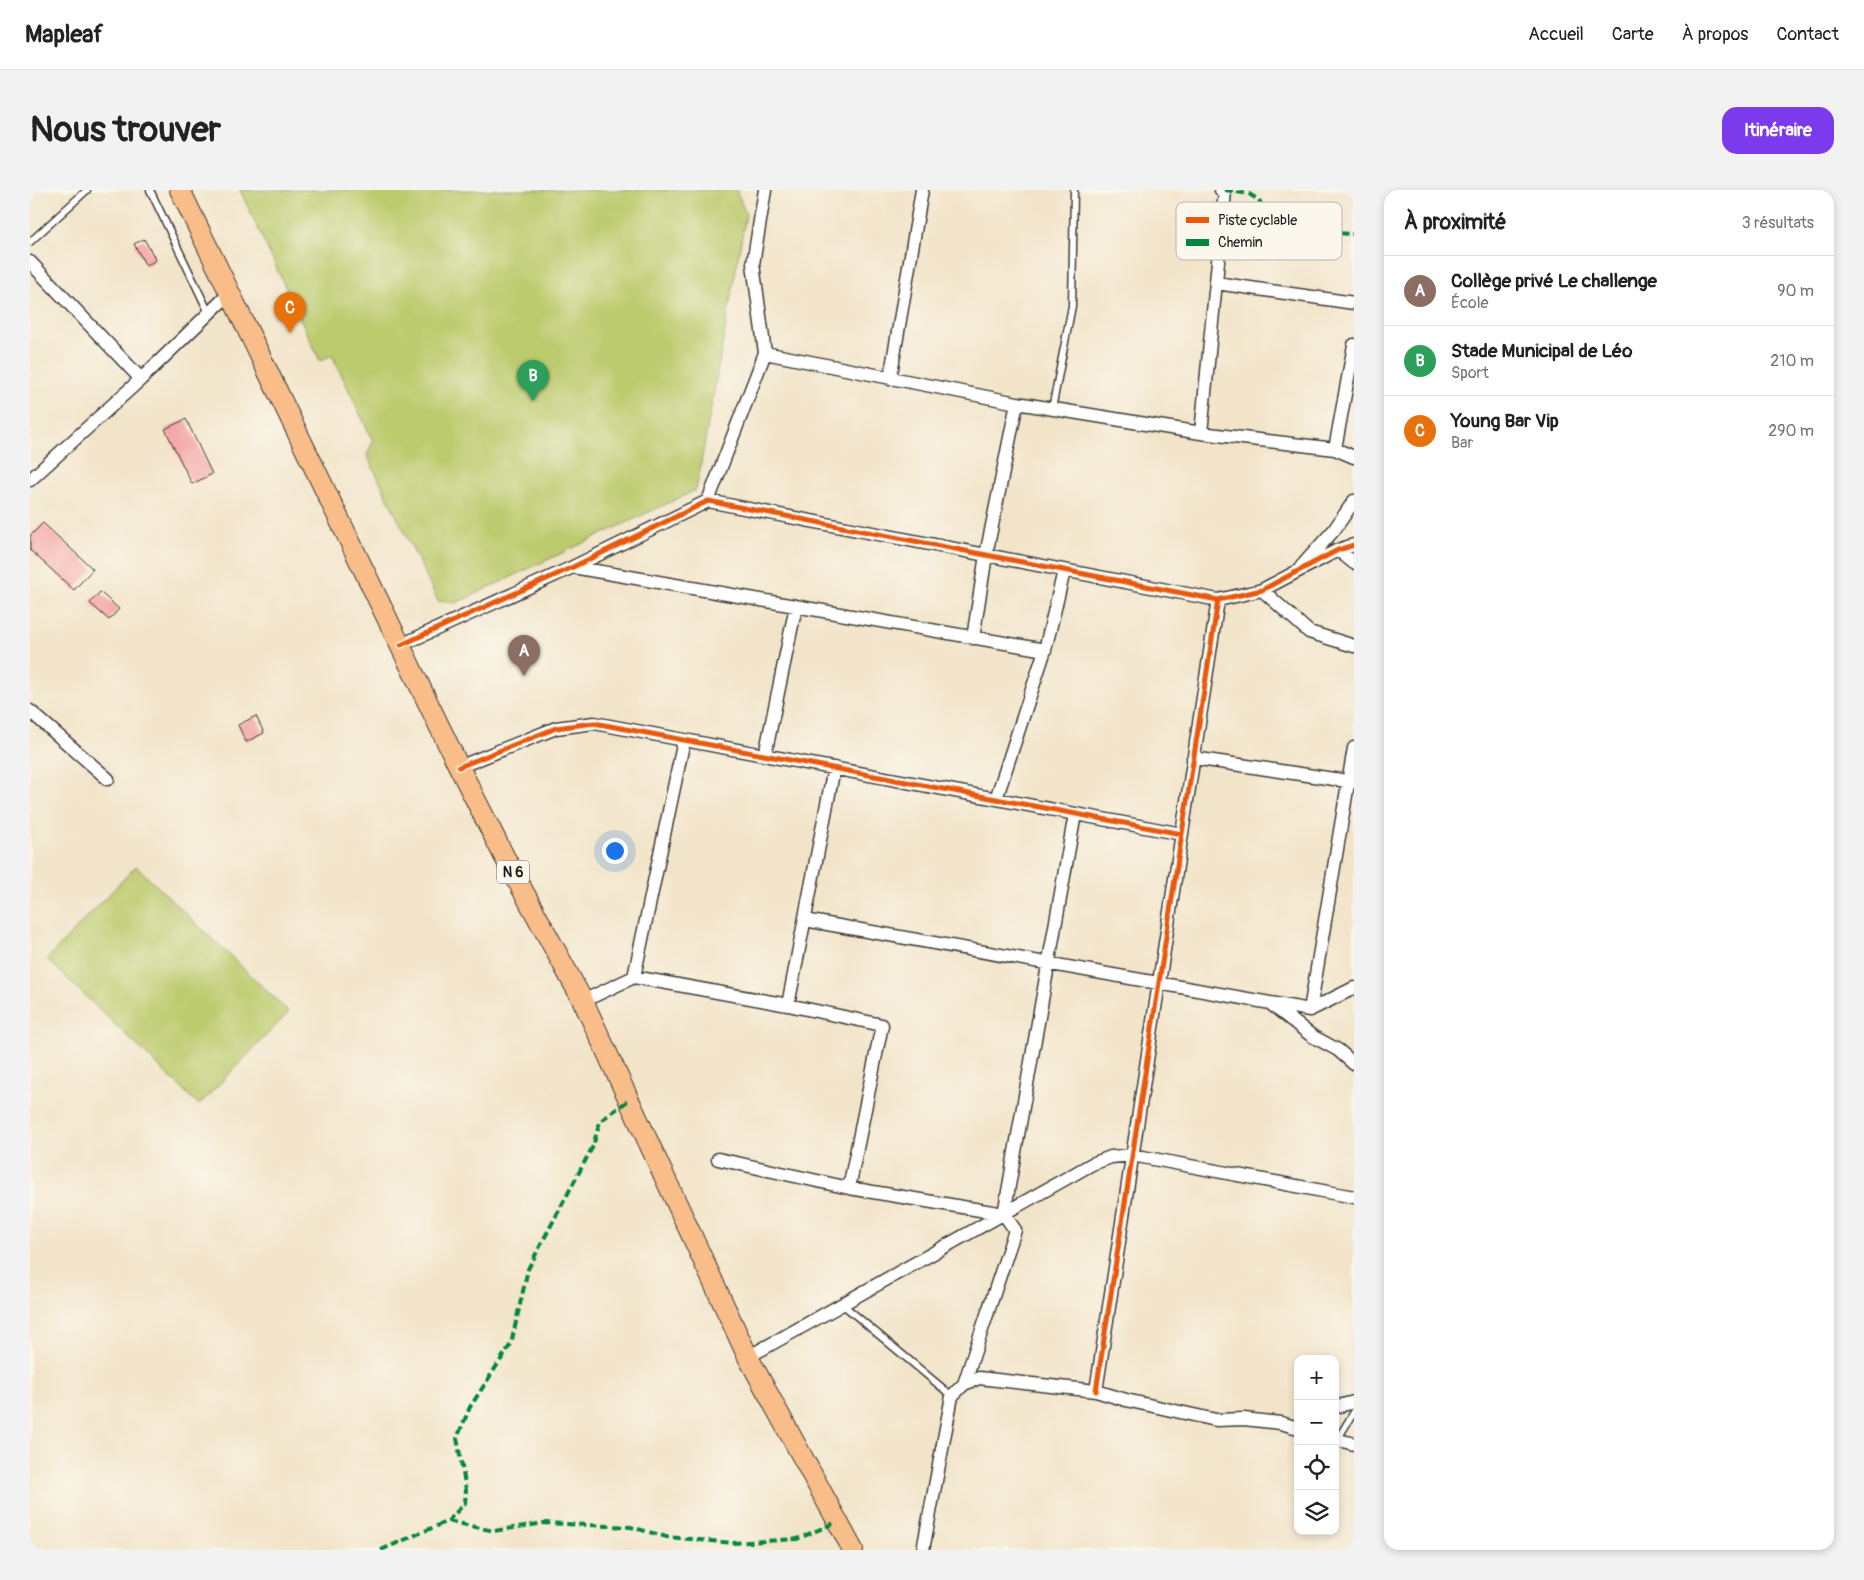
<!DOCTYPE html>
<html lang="fr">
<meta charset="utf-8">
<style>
:root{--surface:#fff;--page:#f2f2f2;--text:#222;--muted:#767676;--line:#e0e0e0;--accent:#7c3aed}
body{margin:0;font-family:Pangolin,sans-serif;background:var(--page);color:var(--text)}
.controls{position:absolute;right:15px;bottom:15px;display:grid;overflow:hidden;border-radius:10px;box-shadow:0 2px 8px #0003}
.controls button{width:45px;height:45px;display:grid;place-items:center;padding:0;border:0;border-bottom:1px solid var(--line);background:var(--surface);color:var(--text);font:25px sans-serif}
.you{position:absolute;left:584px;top:660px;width:18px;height:18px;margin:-12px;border:4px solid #fff;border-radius:50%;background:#1a73e8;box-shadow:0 0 0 8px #1a73e833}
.badge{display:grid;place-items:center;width:32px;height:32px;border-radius:50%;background:var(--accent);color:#fff;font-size:16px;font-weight:700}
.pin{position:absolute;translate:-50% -41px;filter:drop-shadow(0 1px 2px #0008)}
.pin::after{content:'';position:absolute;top:26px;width:18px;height:15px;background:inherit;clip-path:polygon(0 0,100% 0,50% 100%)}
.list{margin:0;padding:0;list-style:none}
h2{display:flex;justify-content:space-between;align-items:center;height:65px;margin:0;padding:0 20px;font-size:21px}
h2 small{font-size:16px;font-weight:400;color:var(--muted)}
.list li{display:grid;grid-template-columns:32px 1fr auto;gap:15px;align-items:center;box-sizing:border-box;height:70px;padding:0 20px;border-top:1px solid var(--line)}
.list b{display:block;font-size:19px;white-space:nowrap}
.list p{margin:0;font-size:16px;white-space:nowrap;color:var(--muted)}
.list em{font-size:16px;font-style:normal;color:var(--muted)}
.icon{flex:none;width:28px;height:28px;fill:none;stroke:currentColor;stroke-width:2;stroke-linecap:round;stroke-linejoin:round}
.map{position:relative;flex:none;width:1324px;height:1360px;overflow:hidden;border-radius:15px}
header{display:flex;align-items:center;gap:30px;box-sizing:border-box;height:70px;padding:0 25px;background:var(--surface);border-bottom:1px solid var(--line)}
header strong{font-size:24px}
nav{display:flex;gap:28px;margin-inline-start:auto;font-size:18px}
.intro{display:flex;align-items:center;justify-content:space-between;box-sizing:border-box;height:120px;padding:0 30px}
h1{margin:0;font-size:35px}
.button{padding:12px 22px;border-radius:15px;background:var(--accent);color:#fff;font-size:18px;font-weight:700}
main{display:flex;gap:30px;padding:0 30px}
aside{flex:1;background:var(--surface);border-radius:15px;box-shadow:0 2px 8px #0003}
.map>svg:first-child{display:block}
</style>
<header>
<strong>Mapleaf</strong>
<nav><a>Accueil</a><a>Carte</a><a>À propos</a><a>Contact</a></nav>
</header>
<div class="intro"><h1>Nous trouver</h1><a class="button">Itinéraire</a></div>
<main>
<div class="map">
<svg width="1324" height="1360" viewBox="0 0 1324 1360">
<rect width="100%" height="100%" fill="#fbf7ec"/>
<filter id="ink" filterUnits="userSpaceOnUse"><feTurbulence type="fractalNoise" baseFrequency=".02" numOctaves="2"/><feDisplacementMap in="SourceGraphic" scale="10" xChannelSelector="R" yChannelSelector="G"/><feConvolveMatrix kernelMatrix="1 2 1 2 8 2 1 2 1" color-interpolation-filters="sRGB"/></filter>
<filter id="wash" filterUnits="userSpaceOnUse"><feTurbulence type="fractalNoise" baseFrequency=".0096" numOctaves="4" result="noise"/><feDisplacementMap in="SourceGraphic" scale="20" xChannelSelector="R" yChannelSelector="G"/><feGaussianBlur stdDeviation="1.12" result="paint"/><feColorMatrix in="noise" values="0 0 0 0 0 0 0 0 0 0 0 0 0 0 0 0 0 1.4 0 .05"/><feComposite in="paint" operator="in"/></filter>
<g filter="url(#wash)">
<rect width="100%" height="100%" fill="#f2e4c9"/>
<path fill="#bccb6d" stroke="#6c7444" d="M210,0H706L716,24L666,300L426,413L408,411L337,265L343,251L302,165L290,171Z
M106,676L259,822L169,915L17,769Z"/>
<g id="blocks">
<path fill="#f4a6a5" d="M114,49L126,70L116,76L104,54Z
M156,229L182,284L162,294L135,239Z
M13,333L63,379L44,400L0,360V346Z
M70,402L89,419L79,430L60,413Z
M226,526L234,543L216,552L208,535Z"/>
</g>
</g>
<g filter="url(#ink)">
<use href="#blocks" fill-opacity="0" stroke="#3c3a36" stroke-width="1"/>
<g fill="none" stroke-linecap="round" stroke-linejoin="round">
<g stroke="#3c3a36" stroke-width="9">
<path id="lane" d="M120,0L179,123
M0,52L57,0
M1022,219L1042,116L1044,0
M812,1114L922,1206
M1307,1250L1324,1222"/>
</g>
<g stroke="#3c3a36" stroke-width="15">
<path id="street" d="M0,72L111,189
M1186,93L1324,113
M735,163L987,213L1171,243L1305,259L1324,267
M860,189L892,0
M1171,243L1195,1L1191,0
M1305,259L1324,155
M0,290L111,189L200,103
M678,311L735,163L723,74L735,0
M1308,360L1324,373
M543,377L1015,460
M1271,377L1304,340L1324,311
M1232,400L1279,442L1324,456
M943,448L956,365L987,213
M371,455L543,377L678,311L1188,410L1232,400L1308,360L1324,355
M0,521L78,589
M735,565L766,416
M1163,568L1324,592
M429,577L526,538L564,533L1152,644
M966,609L1015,460L1034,381
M775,730L1280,820L1324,798
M604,787L654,550
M553,811L604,787L758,815L852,835L819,998
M1241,814L1282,846L1308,860L1324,874
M758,815L804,578
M1280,820L1324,558
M688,969L819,998L974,1024
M718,1167L1062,974L1081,967L1102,965L1324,1007
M934,1194L985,1040L974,1024L1045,624
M1066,1201L1188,410
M1305,1217L1324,1212
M1305,1249L1324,1254
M893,1360L922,1206L934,1194L949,1188L1066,1201L1096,1210L1186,1230L1214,1229L1251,1233L1268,1238"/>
</g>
<g stroke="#3c3a36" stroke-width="22">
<path id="primary" d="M150,0L429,577L474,666L553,811L718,1167L823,1360"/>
</g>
<use href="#lane" stroke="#fff" stroke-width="6"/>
<use href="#street" stroke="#fff" stroke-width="12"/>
<use href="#primary" stroke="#f8bd89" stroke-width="20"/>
<path stroke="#00873e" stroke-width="4" stroke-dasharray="8 4" stroke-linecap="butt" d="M1195,0L1219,4L1229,10L1239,30L1254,40L1324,44
M418,1331L464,1341L514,1333L601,1337L637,1347L703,1353L767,1349L807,1332
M351,1360L418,1331L435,1313L436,1300L427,1248L440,1217L481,1154L498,1079L563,956L570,931L599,910"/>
<g stroke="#fbf7ec" stroke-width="8">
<path id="cycleway" d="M371,455L543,377L678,311L1188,410L1232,400L1308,360L1324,355
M429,577L526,538L564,533L1152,644
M1066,1201L1188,410"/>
</g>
<use href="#cycleway" stroke="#e8590c" stroke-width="5"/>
</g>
</g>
<g text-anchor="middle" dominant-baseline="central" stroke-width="4" stroke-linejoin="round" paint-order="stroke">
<rect fill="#fbf7ec" stroke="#5f5e5a" stroke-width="1" x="467" y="670.5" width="32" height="23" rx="4"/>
<g font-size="14" font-weight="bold" fill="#1c1c1c">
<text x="483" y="682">N 6</text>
</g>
</g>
<rect x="1146" y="12" width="166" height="58" rx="8" fill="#fbf7ec" stroke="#b8b5ae" stroke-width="1"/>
<rect x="1156" y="27" width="23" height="6" fill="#e8590c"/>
<rect x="1156" y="49" width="23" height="7" fill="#00873e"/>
<g font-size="14" fill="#1c1c1c">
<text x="1188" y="35">Piste cyclable</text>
<text x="1188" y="57">Chemin</text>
</g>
</svg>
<div class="controls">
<button>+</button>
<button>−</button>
<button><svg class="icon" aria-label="locate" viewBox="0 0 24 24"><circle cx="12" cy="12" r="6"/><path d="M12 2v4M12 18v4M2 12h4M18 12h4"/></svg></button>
<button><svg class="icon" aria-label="layers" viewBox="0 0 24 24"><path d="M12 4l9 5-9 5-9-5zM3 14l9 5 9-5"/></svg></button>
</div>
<div class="you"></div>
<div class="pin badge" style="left:494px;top:486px;background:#8d6e63">A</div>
<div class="pin badge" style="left:503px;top:211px;background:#2e9e5b">B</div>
<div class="pin badge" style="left:260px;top:143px;background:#e8710a">C</div>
</div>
<aside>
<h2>À proximité<small>3 résultats</small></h2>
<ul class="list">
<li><span class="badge" style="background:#8d6e63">A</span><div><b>Collège privé Le challenge</b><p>École</p></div><em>90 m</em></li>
<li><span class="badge" style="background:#2e9e5b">B</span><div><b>Stade Municipal de Léo</b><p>Sport</p></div><em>210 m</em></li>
<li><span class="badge" style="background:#e8710a">C</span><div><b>Young Bar Vip</b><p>Bar</p></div><em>290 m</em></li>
</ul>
</aside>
</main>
